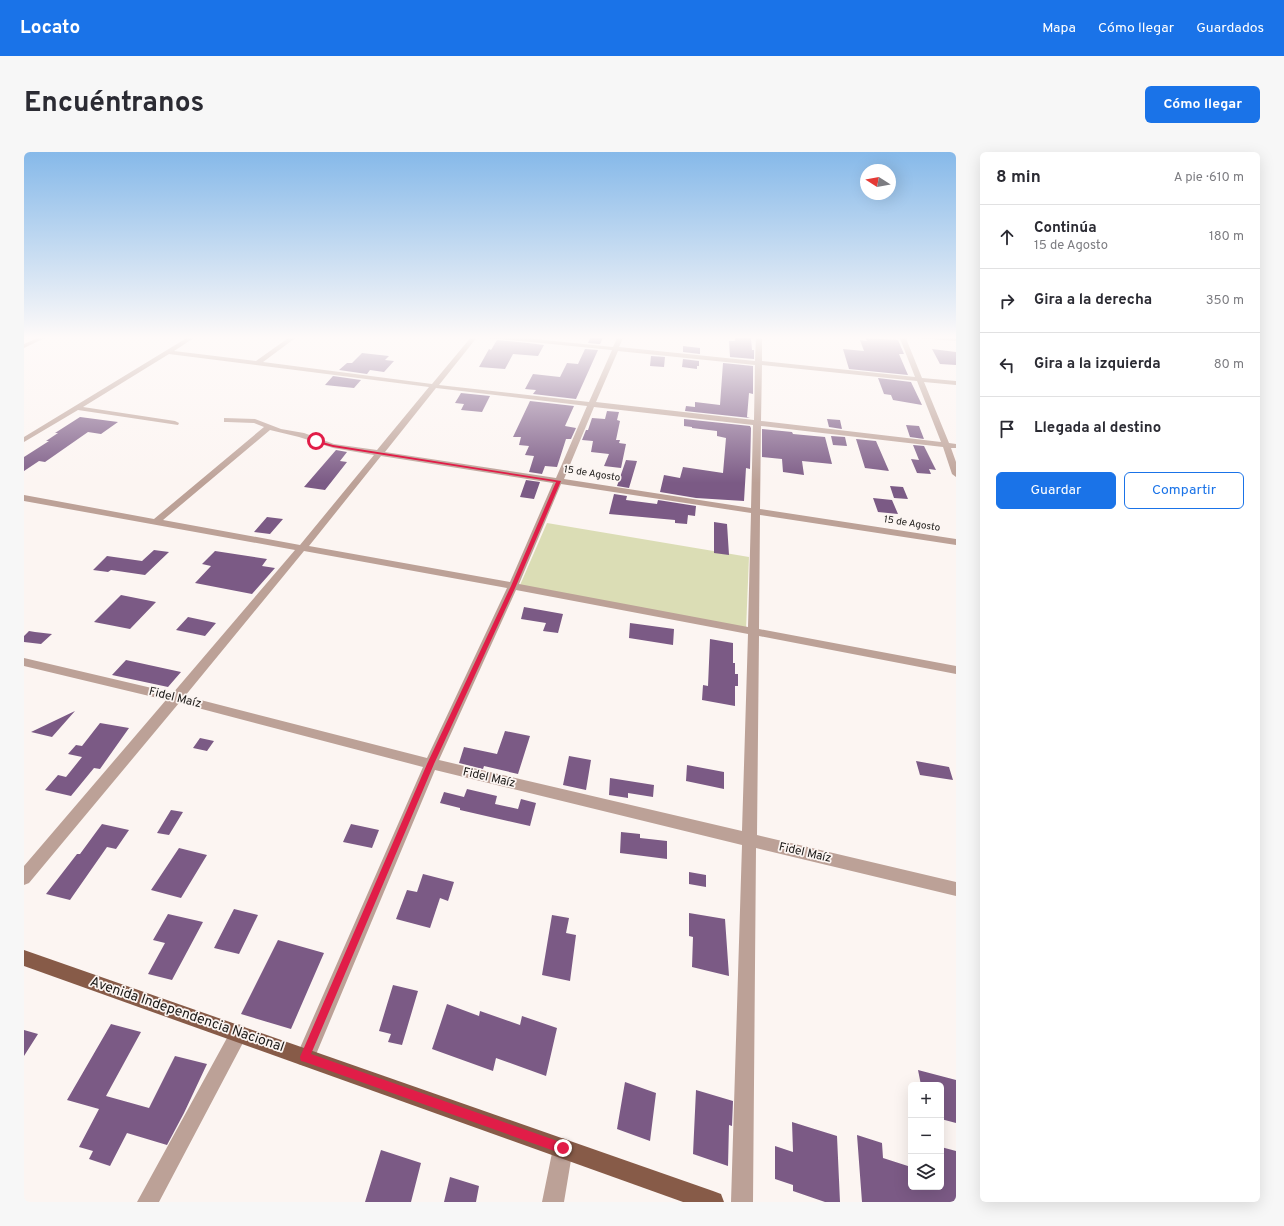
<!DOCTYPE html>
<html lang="es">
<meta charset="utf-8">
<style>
:root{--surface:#fff;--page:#f7f7f7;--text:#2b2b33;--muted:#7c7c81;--line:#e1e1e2;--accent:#1a73e8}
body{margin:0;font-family:Overpass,sans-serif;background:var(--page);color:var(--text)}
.controls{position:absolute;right:12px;bottom:12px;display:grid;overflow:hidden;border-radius:6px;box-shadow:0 4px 16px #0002}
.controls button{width:36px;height:36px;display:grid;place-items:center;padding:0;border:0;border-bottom:1px solid var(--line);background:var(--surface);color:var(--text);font:20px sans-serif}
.compass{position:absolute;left:836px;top:12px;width:36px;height:36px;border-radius:50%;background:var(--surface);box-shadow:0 4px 16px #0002;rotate:281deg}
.stop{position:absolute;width:12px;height:12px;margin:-9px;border:3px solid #e11d48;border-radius:50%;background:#fff}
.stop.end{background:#e11d48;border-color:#fff;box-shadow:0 1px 4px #0008}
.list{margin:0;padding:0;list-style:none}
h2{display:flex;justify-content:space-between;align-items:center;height:52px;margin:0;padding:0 16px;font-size:17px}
h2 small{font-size:13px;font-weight:400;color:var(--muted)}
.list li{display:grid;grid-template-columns:26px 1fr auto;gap:12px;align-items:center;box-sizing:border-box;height:64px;padding:0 16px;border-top:1px solid var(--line)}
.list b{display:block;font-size:15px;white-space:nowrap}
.list p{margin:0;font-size:13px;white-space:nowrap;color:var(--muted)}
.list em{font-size:13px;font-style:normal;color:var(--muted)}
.actions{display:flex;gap:8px;padding:12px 16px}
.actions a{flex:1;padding:9px 0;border:1px solid var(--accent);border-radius:6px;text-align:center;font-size:14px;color:var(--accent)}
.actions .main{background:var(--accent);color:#fff}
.icon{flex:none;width:22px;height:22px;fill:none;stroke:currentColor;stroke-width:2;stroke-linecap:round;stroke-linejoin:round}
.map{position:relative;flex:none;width:932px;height:1050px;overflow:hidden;border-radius:6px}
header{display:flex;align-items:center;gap:24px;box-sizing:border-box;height:56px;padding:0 20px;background:var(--accent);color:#fff}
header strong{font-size:19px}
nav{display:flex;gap:22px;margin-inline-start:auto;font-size:14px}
.intro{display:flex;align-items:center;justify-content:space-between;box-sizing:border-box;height:96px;padding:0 24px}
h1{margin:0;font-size:28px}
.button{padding:10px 18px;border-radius:6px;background:var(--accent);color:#fff;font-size:14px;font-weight:700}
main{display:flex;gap:24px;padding:0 24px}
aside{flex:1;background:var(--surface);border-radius:6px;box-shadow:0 4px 16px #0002}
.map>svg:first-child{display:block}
</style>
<header>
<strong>Locato</strong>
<nav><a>Mapa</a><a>Cómo llegar</a><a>Guardados</a></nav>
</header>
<div class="intro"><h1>Encuéntranos</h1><a class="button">Cómo llegar</a></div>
<main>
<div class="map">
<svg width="932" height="1050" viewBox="0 0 932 1050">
<rect width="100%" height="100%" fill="#fcf5f2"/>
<path fill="#dbddb5" d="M523,371L725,405L722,478L496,433Z"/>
<path fill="#7b5a85" d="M567,184H580L576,192L564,191Z
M711,185L727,186L728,198H730V207L706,205L705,189H711Z
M841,186L874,188L880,202H875L884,223L825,217L819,197L840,199L836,188L843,189Z
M473,188L504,191L520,193L514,204L489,202L481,217L455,215L465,197L467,198Z
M659,194L676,196V202L659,200Z
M561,197L574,198L552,247L509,242L512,238L501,237L509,222L536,225L543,211L554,212Z
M908,197L932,200V213L916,212Z
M338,201L365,204L361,208L370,209L360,220L346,218L343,222L315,218L323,211H328Z
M627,204L641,205L640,215L626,214Z
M659,207L675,209V214H673V217L658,215Z
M699,211L729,214V242L725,241L723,265L726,266L661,259L662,254L671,255V250L696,253Z
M309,224L337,228L330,236L301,233Z
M854,226L887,230L898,253L869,248L867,243L860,242Z
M437,241L466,244L458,260L437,258L440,252L431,251Z
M506,249L550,254L541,274L552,276L547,287H542L533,315L521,314L518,322L505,320L510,304L501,303L505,294L495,293L497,285H489Z
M583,259L595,260L593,268L596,269L592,288H596L595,291L602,292L597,316L580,314L585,302L567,300L569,289L558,288L562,278H564L568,266L581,267Z
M56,265L94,270L77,282L64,280L21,310L15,309L0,319V305L25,289H22L34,281H31Z
M660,267L726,274L727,276L726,317L722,316L720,349L672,346L636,340L640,323L656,326L659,315L699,321L702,286L693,284V279L668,276V275L660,274Z
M803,267L816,268L818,277L805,275Z
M882,273L895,274L900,287L886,285Z
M738,277L768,280L769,282L801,285L808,312L778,309L780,323L759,320L758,307L738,305Z
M807,284L821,285L823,294L809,293Z
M832,287L852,289L865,319L841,316Z
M889,293L900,294L912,318L905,317L907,322L893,321L887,307L895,308Z
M312,298L323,300L316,309L323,310L301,338L280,335Z
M602,308L613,309L605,336L593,334Z
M502,328L516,330L510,347L496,345Z
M866,334L879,335L884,347L870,346Z
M590,342L603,344L602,348L633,352L634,348L672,354L671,364L664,363L663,372L651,371V368L585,362Z
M849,346L868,348L874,362L854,360Z
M243,365L259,367L246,382L230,380Z
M690,370L703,372L705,403L690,401Z
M130,398L145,400L121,423L87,418L84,420L69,418L83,404L118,409Z
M191,399L243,407L238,414L251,416L228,442L171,431L187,414L178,412Z
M97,443L132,450L106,477L70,470Z
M500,455L539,462L534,481L519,479L522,471L497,467Z
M164,465L192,471L181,484L152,478Z
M606,471L650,477L649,493L605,486Z
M5,479L11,480L28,482L17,492L0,490V484Z
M686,487L709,491V511H711V522H714V534H711V554L678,548L679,533L684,534Z
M102,508L157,520L144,535L88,523Z
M51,559L28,585L7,580Z
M76,571L105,576L76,617L70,616L47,644L21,638L34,623L42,625L58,605L44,602L52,593L58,594Z
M481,579L506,584L494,622L460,614L459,617L435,611L440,595L473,602Z
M176,586L190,589L183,599L169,596Z
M545,604L567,608L562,638L539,633Z
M892,609L925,615L929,628L896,623Z
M663,613L700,620V637L662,629Z
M586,626L630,633L629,645L604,641V646L585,643Z
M443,637L473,644L471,652L494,657L497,647L512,651L506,674L436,658V656L416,651L420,640L440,645Z
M147,658L159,660L145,683L133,681Z
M78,672L105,678L92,697L83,695L46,748L22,742L53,702H56Z
M327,672L355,678L348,696L319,690Z
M597,680L616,682V686L643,689V707L596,701Z
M155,696L183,703L157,746L127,738Z
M665,720L682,723V735L665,732Z
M399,722L430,730L424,749L416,746L406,776L372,767L383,738L393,740Z
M210,757L234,763L215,802L190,796Z
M665,761L701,767L705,824L668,815L669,785L665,784Z
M144,762L179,770L148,828L124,822L141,791L129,788Z
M528,763L545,766L542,781L552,783L546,829L518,823Z
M254,788L300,801L267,877L217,862Z
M369,833L394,839L378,893L364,890L367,882L355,879Z
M423,852L455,864L456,859L496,873L498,864L533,876L522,924L472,906L469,919L408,897Z
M87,872L117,880L82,944L125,956L151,904L183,912L160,961L143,993L103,981L86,1014L65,1007L69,999L55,995L75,957L43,948Z
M0,878L14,882L0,904Z
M894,918L932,928V971L917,967V933H897Z
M601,930L632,941L626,989L593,977Z
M672,938L709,949L708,974L705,973L704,1014L669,1002Z
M768,970L813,984L816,1050H801L769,1039V1033L751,1027V994L769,1000Z
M833,983L858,991L859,1006L887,1015V1035H917V995L932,999V1050H838Z
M357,998L397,1011L387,1050H341Z
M426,1025L455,1034L452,1050H420Z"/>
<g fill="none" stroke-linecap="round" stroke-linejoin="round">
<path fill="#bca197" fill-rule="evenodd" d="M18,184H25L0,196V192Z
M166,184H173L150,199L232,209L267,184H274L239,210L408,232L448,184H454L415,233L565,250L588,198L466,186L463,184H481L589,195L594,184H600L595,195L731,209L732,184H738V209L891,225L875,184H881L898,226L932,229V233L900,230L925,291L932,292V296H927L932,310V325L928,322L919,295L737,274L736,357L932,387V393L736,363L735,477L932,514V522L735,484L733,683L932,730V744L732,696L729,1050H707L718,693L411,618L288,912L281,914L274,912L272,905L399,615L155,551L5,731L0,733V714L142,548L0,514V506L149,541L271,398L0,349V343L130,367L240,275L230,271L203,270H200V266L231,267L257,277L280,281L310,292L353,298L405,235L145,202L59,255L151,269L155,271L154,273L54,258L0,290V285ZM594,199L731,213L730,268L572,250ZM738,213L893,229L917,290L737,269ZM412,236L563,254L532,326L361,300ZM570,255L729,273L727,356L540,327ZM246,278L275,285L309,296L350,303L276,393L139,368ZM357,304L529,331L486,430L285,394ZM537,332L727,361L724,475L495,432ZM280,399L483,436L403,606L161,544ZM492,438L724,482L718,679L415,608Z
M891,184L932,185V189L894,186Z
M215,872L221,875L224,881L221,887L135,1050H113L209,875Z
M539,986L546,989L549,996L540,1050H518L529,996L532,989Z"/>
<path fill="#875b48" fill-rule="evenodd" d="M0,798L689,1039L697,1042L700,1050H659L0,814Z"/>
</g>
<linearGradient id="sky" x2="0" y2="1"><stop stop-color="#86b9e9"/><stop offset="0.56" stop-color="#fefaf9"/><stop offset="1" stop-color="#fefaf9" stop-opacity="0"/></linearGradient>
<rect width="932" height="331" fill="url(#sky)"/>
<path fill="#e11d48" d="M292,288L309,293L537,329L492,434L410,612L287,902L539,991L543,992L544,996L543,1000L539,1002L281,910L277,909L276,905L403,612L487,434L532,330L309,295L290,290Z"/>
<g text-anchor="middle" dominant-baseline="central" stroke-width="3.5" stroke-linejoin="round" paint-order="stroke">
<g font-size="10" fill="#1b1917" stroke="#fcf5f2">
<text transform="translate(568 322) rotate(9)">15 de Agosto</text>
<text transform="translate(888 372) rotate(9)">15 de Agosto</text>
</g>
<g font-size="12" fill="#1b1917" stroke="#fcf5f2">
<text transform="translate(151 546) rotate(14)">Fidel Maíz</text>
<text transform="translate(465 626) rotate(13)">Fidel Maíz</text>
<text transform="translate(781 701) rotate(13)">Fidel Maíz</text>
</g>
<g font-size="14" fill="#1b1917" stroke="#fcf5f2">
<text transform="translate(163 863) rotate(19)">Avenida Independencia Nacional</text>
</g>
</g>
</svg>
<div class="controls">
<button>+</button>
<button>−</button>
<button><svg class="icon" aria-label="layers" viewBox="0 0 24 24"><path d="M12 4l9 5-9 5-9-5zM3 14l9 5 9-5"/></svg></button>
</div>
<svg class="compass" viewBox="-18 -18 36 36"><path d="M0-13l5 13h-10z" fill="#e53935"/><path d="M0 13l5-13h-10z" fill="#7c7c81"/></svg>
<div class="stop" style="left:292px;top:289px"></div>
<div class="stop end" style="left:539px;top:996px"></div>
</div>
<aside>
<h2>8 min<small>A pie · 610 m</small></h2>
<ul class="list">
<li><svg class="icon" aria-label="ahead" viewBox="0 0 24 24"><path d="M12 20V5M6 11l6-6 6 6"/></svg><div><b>Continúa</b><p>15 de Agosto</p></div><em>180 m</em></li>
<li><svg class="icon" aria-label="right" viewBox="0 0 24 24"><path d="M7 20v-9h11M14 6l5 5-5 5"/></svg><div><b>Gira a la derecha</b></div><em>350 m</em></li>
<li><svg class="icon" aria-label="left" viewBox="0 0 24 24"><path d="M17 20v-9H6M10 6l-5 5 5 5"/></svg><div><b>Gira a la izquierda</b></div><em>80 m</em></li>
<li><svg class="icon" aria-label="arrive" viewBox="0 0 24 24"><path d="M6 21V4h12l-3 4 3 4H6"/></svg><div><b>Llegada al destino</b></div></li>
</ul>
<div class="actions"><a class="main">Guardar</a><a>Compartir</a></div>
</aside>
</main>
